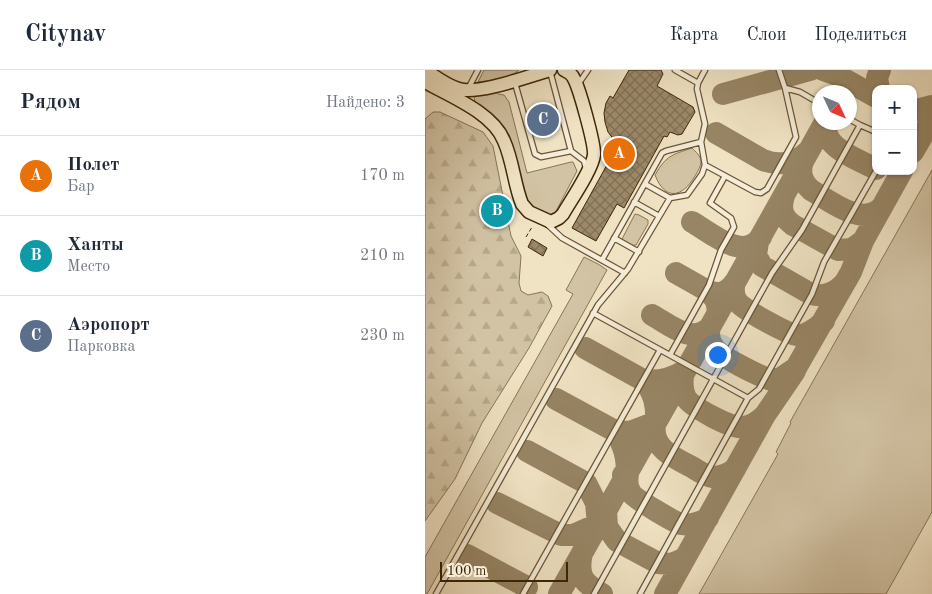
<!DOCTYPE html>
<html lang="ru">
<meta charset="utf-8">
<style>
:root{--surface:#fff;--page:#f6f6f7;--text:#1f2937;--muted:#747a83;--line:#e0e1e3;--accent:#8f2418}
body{margin:0;font-family:"Old Standard TT",serif;background:var(--page);color:var(--text)}
.controls{position:absolute;right:15px;top:15px;display:grid;overflow:hidden;border-radius:10px;box-shadow:0 1px 4px #0004}
.controls button{width:45px;height:45px;display:grid;place-items:center;padding:0;border:0;border-bottom:1px solid var(--line);background:var(--surface);color:var(--text);font:25px sans-serif}
.compass{position:absolute;left:387px;top:15px;width:45px;height:45px;border-radius:50%;background:var(--surface);box-shadow:0 1px 4px #0004;rotate:134deg}
.scale{position:absolute;left:15px;bottom:12px;width:128px;box-sizing:border-box;padding-left:5px;border:2px solid #3e2706;border-top:0;font-size:14px;line-height:18px;white-space:nowrap;color:#3e2706;-webkit-text-stroke:4px #f5edd9;paint-order:stroke}
.you{position:absolute;left:292px;top:284px;width:18px;height:18px;margin:-12px;border:4px solid #fff;border-radius:50%;background:#1a73e8;box-shadow:0 0 0 8px #1a73e833}
.badge{display:grid;place-items:center;width:32px;height:32px;border-radius:50%;background:var(--accent);color:#fff;font-size:16px;font-weight:700}
.pin{position:absolute;translate:-50% -50%;border:2px solid #fff;box-shadow:0 1px 5px #0006}
.list{margin:0;padding:0;list-style:none}
h2{display:flex;justify-content:space-between;align-items:center;height:65px;margin:0;padding:0 20px;font-size:21px}
h2 small{font-size:16px;font-weight:400;color:var(--muted)}
.list li{display:grid;grid-template-columns:32px 1fr auto;gap:15px;align-items:center;box-sizing:border-box;height:80px;padding:0 20px;border-top:1px solid var(--line)}
.list b{display:block;font-size:19px;white-space:nowrap}
.list p{margin:0;font-size:16px;white-space:nowrap;color:var(--muted)}
.list em{font-size:16px;font-style:normal;color:var(--muted)}
.map{position:relative;flex:none;width:507px;height:524px;overflow:hidden}
header{display:flex;align-items:center;gap:30px;box-sizing:border-box;height:70px;padding:0 25px;background:var(--surface);border-bottom:1px solid var(--line)}
header strong{font-size:24px}
nav{display:flex;gap:28px;margin-inline-start:auto;font-size:18px}
main{display:flex}
aside{flex:1;background:var(--surface)}
.map>svg:first-child{display:block}
</style>
<header>
<strong>Citynav</strong>
<nav><a>Карта</a><a>Слои</a><a>Поделиться</a></nav>
</header>
<main>
<aside>
<h2>Рядом<small>Найдено: 3</small></h2>
<ul class="list">
<li><span class="badge" style="background:#e8710a">A</span><div><b>Полет</b><p>Бар</p></div><em>170 m</em></li>
<li><span class="badge" style="background:#0f9aa8">B</span><div><b>Ханты</b><p>Место</p></div><em>210 m</em></li>
<li><span class="badge" style="background:#5c6f8a">C</span><div><b>Аэропорт</b><p>Парковка</p></div><em>230 m</em></li>
</ul>
</aside>
<div class="map">
<svg width="507" height="524" viewBox="0 0 507 524">
<defs>
<pattern id="forest-firs" width="22" height="20" patternUnits="userSpaceOnUse" patternTransform="scale(1.25)"><rect width="22" height="20" fill="#d2c3a4"/><path d="M5 1l3.5 6h-7zM16 11l3.5 6h-7z" fill="#b5a88c"/></pattern>
<pattern id="building-cross-hatch" width="8" height="8" patternUnits="userSpaceOnUse" patternTransform="scale(1.25)"><rect width="8" height="8" fill="#9b8969"/><path d="M0 0l8 8M0 8l8-8" fill="none" stroke="#807054"/></pattern>
</defs>
<rect width="100%" height="100%" fill="#f0e3c4"/>
<filter id="stains"><feTurbulence type="fractalNoise" baseFrequency=".004" numOctaves="4"/><feColorMatrix values="0 0 0 0 .2 0 0 0 0 .09 0 0 0 0 .02 0 0 0 .5 -.17"/></filter>
<radialGradient id="worn" r=".72"><stop offset=".6" stop-color="#630" stop-opacity="0"/><stop offset="1" stop-color="#630" stop-opacity=".3"/></radialGradient>
<path fill="#d2c3a4" stroke="#887555" d="M59,0H94C83,10 67,10 53,12Z
M70,20L73,24L79,25L84,32L102,103L146,92H148L152,101L129,145C118,144 109,139 100,132L76,54L67,44L50,32L49,27L52,24Z
M267,78C271,82 275,85 276,91C276,96 273,101 270,106C257,128 240,131 230,105C241,86 246,85 267,78Z
M507,100V442L461,524H274L353,384L351,382L366,353L365,352Z
M210,144L214,145L223,150V154L211,175C205,176 201,173 197,169Z
M159,187L173,194L182,200L2,524H0V487L148,224L141,220Z"/>
<path fill="url(#forest-firs)" stroke="#887555" d="M8,42H15L58,62L68,76L86,166L96,186L94,213L96,221L103,225L117,222L123,226L127,236L104,278L57,353L30,409L0,451V49Z"/>
<g fill="none" stroke-linecap="round" stroke-linejoin="round">
<path stroke="#978565" stroke-width="22" d="M398,0L412,5L451,27
M454,19L452,8L455,0
M298,24L385,0
M488,41L507,36
M400,52L285,257C283,264 284,270 288,276C294,287 333,305 346,310L356,308L371,298L426,202L438,171L477,101
M401,52C396,78 433,89 451,99
M291,63L338,90C353,96 370,94 382,82
M488,82L507,49
M378,91C374,103 377,112 386,120C405,131 438,158 457,137
M359,126C355,138 357,147 368,155L413,180L427,179L438,171
M267,152C286,163 318,192 336,167
M333,172L331,185L337,196L386,224C399,228 412,222 420,212
M251,203L281,220
M310,212C308,219 308,225 312,231C316,239 363,264 372,265C381,266 393,257 399,251
M227,245C245,255 267,275 285,257
M292,245C294,233 290,227 281,220C294,226 302,223 310,212
M160,278L218,310
M259,301C257,310 256,319 261,328C267,337 305,358 316,357C326,357 333,352 340,345
M131,329L190,361
M230,354C226,378 249,388 267,397C273,401 281,406 288,407C296,407 303,404 310,399
M204,399C202,407 201,416 206,423C210,429 249,452 256,454C266,456 274,453 283,448
M198,405L202,404C202,387 199,375 190,361L205,362L231,352C232,335 229,322 218,310C234,312 246,309 259,301
M72,433L136,465H148L173,454L171,433L161,413L102,381
M181,440L182,457L192,471L233,493L247,494L260,488
M157,483C152,506 158,513 177,524
M42,485L102,517
M134,524L285,257
M240,524L340,345L370,301"/>
</g>
<path fill="url(#building-cross-hatch)" stroke="#3e2706" d="M204,0H236L238,4L232,16L268,37L270,42L257,64L253,65L245,62L242,67L239,66L199,138L192,134L171,171L147,158L193,75L183,62L180,52L179,43L181,33L185,26L188,28Z
M107,169L122,178L118,186L103,177Z"/>
<g fill="none" stroke-linecap="round" stroke-linejoin="round">
<g stroke="#6a5636" stroke-width="7">
<path id="lane" d="M250,0L273,13
M125,1L146,81L159,91L161,98
M90,13L110,84L116,87L146,81
M154,13L163,0
M44,17L53,0
M360,18L375,22L394,33
M424,49L435,55
M280,95L330,122L336,123L342,119L371,67L360,18L354,0
M220,114L245,128
M209,132L234,146
M123,155L137,168L200,203
M189,168L214,182
M177,190L237,83L241,81L276,72
M168,243L323,328
M245,285L284,215L296,180L309,157L306,148L285,133L300,106
M11,524L173,235L203,199L245,128L262,125L277,104L280,95L276,72L280,54L272,19L273,13L280,0
M98,524L235,280
M169,524L347,203L377,160L435,55L451,62
M215,524L323,328L334,319L387,224L399,192L451,101"/>
</g>
<g stroke="#3e2706" stroke-width="15">
<path id="primary" d="M0,0C11,7 22,16 34,19C53,25 104,6 125,0
M0,12C25,26 68,43 79,71C88,91 89,114 97,134L104,142L126,152L134,148L138,144C146,130 167,100 169,85C170,75 154,16 148,7C146,3 143,2 139,0"/>
</g>
<path stroke="#3e2706" stroke-width="1" stroke-dasharray="4 2.5" stroke-linecap="butt" d="M101,167L107,157"/>
<use href="#lane" stroke="#f5edd9" stroke-width="4.5"/>
<use href="#primary" stroke="#f0e3c4" stroke-width="12"/>
</g>
<rect width="100%" height="100%" filter="url(#stains)"/>
<rect width="100%" height="100%" fill="url(#worn)"/>
</svg>
<div class="controls">
<button>+</button>
<button>−</button>
</div>
<svg class="compass" viewBox="-18 -18 36 36"><path d="M0-13l5 13h-10z" fill="#e53935"/><path d="M0 13l5-13h-10z" fill="#747a83"/></svg>
<div class="scale">100 m</div>
<div class="you"></div>
<div class="pin badge" style="left:194px;top:84px;background:#e8710a">A</div>
<div class="pin badge" style="left:72px;top:141px;background:#0f9aa8">B</div>
<div class="pin badge" style="left:118px;top:50px;background:#5c6f8a">C</div>
</div>
</main>
